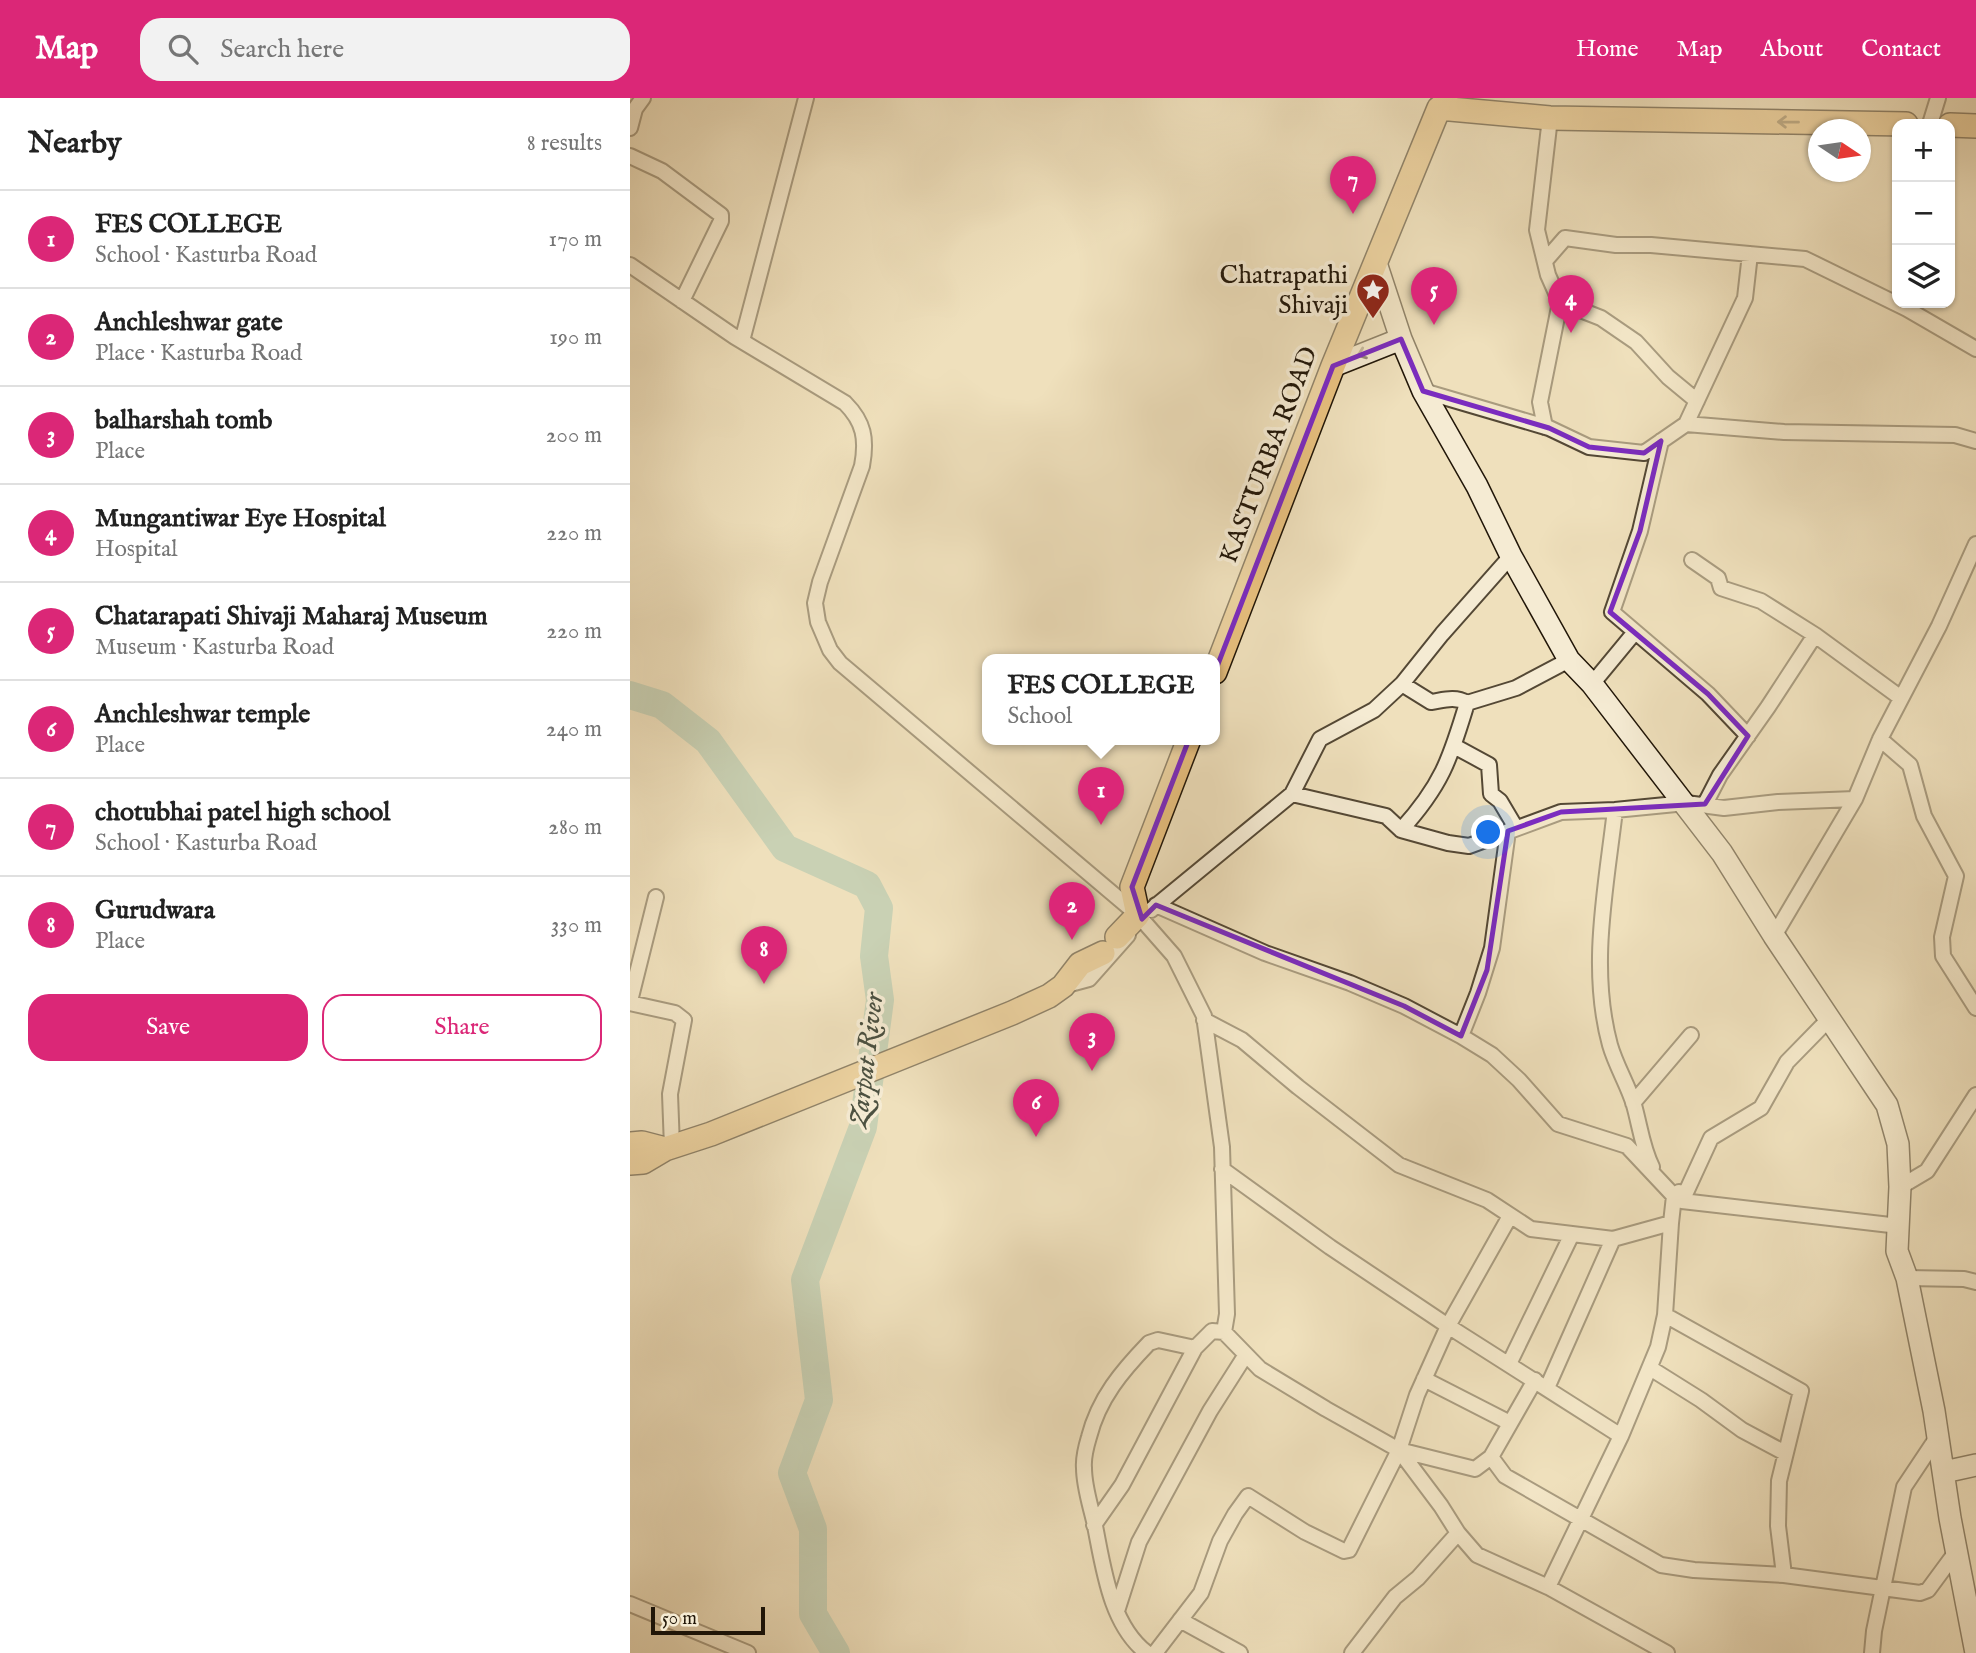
<!DOCTYPE html>
<meta charset="utf-8">
<style>
:root{--surface:#fff;--page:#f2f2f2;--text:#222;--muted:#767676;--line:#e0e0e0;--accent:#db2777}
body{margin:0;font-family:"IM FELL English",serif;background:var(--page);color:var(--text)}
.controls{position:absolute;right:21px;top:21px;display:grid;overflow:hidden;border-radius:14px;box-shadow:0 2px 5px #0004}
.controls button{width:63px;height:63px;display:grid;place-items:center;padding:0;border:0;border-bottom:2px solid var(--line);background:var(--surface);color:var(--text);font:35px sans-serif}
.compass{position:absolute;left:1178px;top:21px;width:63px;height:63px;border-radius:50%;background:var(--surface);box-shadow:0 2px 5px #0004;rotate:103deg}
.scale{position:absolute;left:21px;bottom:18px;width:114px;box-sizing:border-box;padding-left:7px;border:4px solid #211608;border-top:0;font-size:19px;line-height:24px;white-space:nowrap;color:#211608;-webkit-text-stroke:5px #f5ebd3;paint-order:stroke}
.you{position:absolute;left:859px;top:735px;width:24px;height:24px;margin:-18px;border:5px solid #fff;border-radius:50%;background:#1a73e8;box-shadow:0 0 0 10px #1a73e833}
.badge{display:grid;place-items:center;width:46px;height:46px;border-radius:50%;background:var(--accent);color:#fff;font-size:23px;font-weight:700}
.pin{position:absolute;translate:-50% -58px;filter:drop-shadow(0 2px 4px #0008)}
.pin::after{content:'';position:absolute;top:37px;width:24px;height:21px;background:inherit;clip-path:polygon(0 0,100% 0,50% 100%)}
.popup{position:absolute;left:352px;top:556px;width:238px;height:91px;box-sizing:border-box;display:grid;place-content:center;border-radius:14px;background:var(--surface);filter:drop-shadow(0 2px 5px #0005);font-size:23px;white-space:nowrap;color:var(--muted)}
.popup b{font-size:26px;color:var(--text)}
.popup::after{content:'';position:absolute;left:50%;top:100%;margin-left:-14px;border:14px solid transparent;border-top-color:var(--surface)}
.list{margin:0;padding:0;list-style:none}
h2{display:flex;justify-content:space-between;align-items:center;height:91px;margin:0;padding:0 28px;font-size:30px}
h2 small{font-size:23px;font-weight:400;color:var(--muted)}
.list li{display:grid;grid-template-columns:46px 1fr auto;gap:21px;align-items:center;box-sizing:border-box;height:98px;padding:0 28px;border-top:2px solid var(--line)}
.list b{display:block;font-size:26px;white-space:nowrap}
.list p{margin:0;font-size:23px;white-space:nowrap;color:var(--muted)}
.list em{font-size:23px;font-style:normal;color:var(--muted)}
.actions{display:flex;gap:14px;padding:21px 28px}
.actions a{flex:1;padding:16px 0;border:2px solid var(--accent);border-radius:21px;text-align:center;font-size:24px;color:var(--accent)}
.actions .main{background:var(--accent);color:#fff}
.icon{flex:none;width:38px;height:38px;fill:none;stroke:currentColor;stroke-width:2;stroke-linecap:round;stroke-linejoin:round}
.map{position:relative;flex:none;width:1346px;height:1555px;overflow:hidden}
header{display:flex;align-items:center;gap:42px;box-sizing:border-box;height:98px;padding:0 35px;background:var(--accent);color:#fff}
header strong{font-size:33px}
nav{display:flex;gap:38px;margin-inline-start:auto;font-size:24px}
.search{width:490px;height:63px;background:var(--page);display:flex;align-items:center;gap:18px;box-sizing:border-box;padding:0 24px;border-radius:21px;color:var(--muted);font-size:26px}
main{display:flex}
aside{flex:1;background:var(--surface)}
.map>svg:first-child{display:block}
</style>
<header>
<strong>Map</strong>
<div class="search"><svg class="icon" aria-label="search" viewBox="0 0 24 24"><circle cx="10" cy="10" r="6"/><path d="M15 15l6 6"/></svg>Search here</div>
<nav><a>Home</a><a>Map</a><a>About</a><a>Contact</a></nav>
</header>
<main>
<aside>
<h2>Nearby<small>8 results</small></h2>
<ul class="list">
<li><span class="badge">1</span><div><b>FES COLLEGE</b><p>School · Kasturba Road</p></div><em>170 m</em></li>
<li><span class="badge">2</span><div><b>Anchleshwar gate</b><p>Place · Kasturba Road</p></div><em>190 m</em></li>
<li><span class="badge">3</span><div><b>balharshah tomb</b><p>Place</p></div><em>200 m</em></li>
<li><span class="badge">4</span><div><b>Mungantiwar Eye Hospital</b><p>Hospital</p></div><em>220 m</em></li>
<li><span class="badge">5</span><div><b>Chatarapati Shivaji Maharaj Museum</b><p>Museum · Kasturba Road</p></div><em>220 m</em></li>
<li><span class="badge">6</span><div><b>Anchleshwar temple</b><p>Place</p></div><em>240 m</em></li>
<li><span class="badge">7</span><div><b>chotubhai patel high school</b><p>School · Kasturba Road</p></div><em>280 m</em></li>
<li><span class="badge">8</span><div><b>Gurudwara</b><p>Place</p></div><em>330 m</em></li>
</ul>
<div class="actions"><a class="main">Save</a><a>Share</a></div>
</aside>
<div class="map">
<svg width="1346" height="1555" viewBox="0 0 1346 1555">
<rect width="100%" height="100%" fill="#efe0bc"/>
<filter id="stains"><feTurbulence type="fractalNoise" baseFrequency=".00286" numOctaves="4"/><feColorMatrix values="0 0 0 0 .2 0 0 0 0 .09 0 0 0 0 .02 0 0 0 .5 -.17"/></filter>
<radialGradient id="worn" r=".72"><stop offset=".6" stop-color="#630" stop-opacity="0"/><stop offset="1" stop-color="#630" stop-opacity=".3"/></radialGradient>
<g fill="none" stroke-linecap="round" stroke-linejoin="round">
<path stroke="#9bbeab" stroke-width="28" d="M0,597L32,607L78,643L155,750L237,787L249,810L244,858L250,902L233,1029L175,1182L189,1302L162,1375L183,1431V1516L206,1555"/>
<g stroke="#544835" stroke-width="18">
<path id="street" d="M1300,26L1308,0
M0,30L5,11L13,0
M0,58L32,73L91,117V123L52,203
M915,163L935,140L986,147H1021L1175,161L1277,211L1346,251
M0,167L105,239L215,305C234,324 237,341 232,368L190,484L185,505L188,524L200,552L210,565L508,817L544,858L574,918L592,1049L597,1216L594,1234L630,1271L696,1311L769,1352L845,1371L861,1359L875,1378L1031,1467L1064,1472L1154,1477L1290,1495L1298,1492L1326,1454
M930,204L971,220L1006,244L1038,279L1067,303
M112,243L176,0
M793,293L919,330L959,349L1014,355L1056,326L1115,200L1120,156
M1056,326L1154,334L1325,337L1346,343
M915,329L910,304L930,204L918,177L907,132L920,20
M1031,343L1010,433L982,514L1078,596L1118,638
M1062,462L1088,480L1091,490L1131,503L1185,537L1271,600
M772,586L801,604C814,602 825,598 837,605L886,590L939,562
M962,586L1005,534
M1250,641L1280,667L1294,718L1326,778L1312,839L1313,858L1346,910
M824,648L859,667L861,696L870,703L886,730
M662,696L690,641L744,612L772,586L812,536L881,458
M1075,706L1090,677L1138,609L1185,537
M985,712C976,790 959,870 980,947C986,968 998,987 1004,1007C1010,1028 1012,1049 1022,1069
M771,732C811,688 820,662 837,605
M526,807L635,855L720,885L774,908L831,938L862,957L889,982L928,1026L997,1048L1044,1098L1041,1125L1035,1217L1028,1249L991,1338L918,1489L847,1457L828,1435L811,1408L769,1352
M521,812L662,696L756,718L771,732L818,745L839,748L931,714L985,712L1056,705L1094,710L1148,704L1225,701
M1144,838L1225,701L1250,641L1309,528L1346,446
M433,888L459,881L498,837
M0,903L26,799
M0,905L45,915L54,922L40,996L42,1049
M574,922L612,942L668,989L769,1067L857,1102L901,1131L983,1141L1041,1125
M831,938L848,895L862,850L878,733
M1003,1005L1061,937
M592,1071L700,1149L818,1228L991,1338
M1270,1089L1297,1073L1346,997
M1049,1094L1052,1103L1269,1128
M1052,1103L1081,1040L1131,1010L1157,964L1200,920
M1277,1180L1334,1181L1346,1184
M1035,1217L1171,1293L1149,1383L1148,1428L1154,1477
M879,1266L942,1136
M1020,1270L1071,1302L1112,1332L1155,1355
M794,1281L880,1325
M917,1290L983,1141
M861,1359L905,1282
M464,1427L492,1387L565,1250
M918,1489L1037,1555
M0,1506L118,1555
M487,1513L509,1444L580,1313L615,1258
M550,1522L610,1555
M517,1555C479,1526 473,1466 464,1423C460,1406 454,1388 454,1370C453,1360 456,1349 459,1339C469,1300 492,1273 519,1245L528,1242L565,1250L582,1233L594,1234
M525,1555L571,1495L590,1443L605,1416L618,1398L675,1434L714,1453L719,1452L769,1352L787,1297L818,1228L880,1118
M722,1555L765,1499L788,1480L828,1435
M1242,1555L1244,1533L1274,1389L1308,1338"/>
</g>
<g stroke="#211608" stroke-width="24">
<path id="secondary" d="M746,165L771,241L793,293L847,388L881,458L939,562L962,586L1092,755L1144,838L1257,1007L1268,1046L1270,1089L1267,1153L1277,1180L1304,1313L1320,1420L1346,1555
M703,268L771,241
M1314,1374L1346,1367"/>
</g>
<g stroke="#211608" stroke-width="26">
<path id="primary" d="M1320,27L1346,28
M585,574L703,268L809,10L920,20L1276,26
M487,839L508,817L502,789L559,641
M0,1046L12,1045L35,1051
M0,1065L13,1064L35,1051L81,1036L382,915L419,898L433,888L450,866L473,855"/>
</g>
<use href="#street" stroke="#f5ebd3" stroke-width="14"/>
<use href="#secondary" stroke="#f5ebd3" stroke-width="21"/>
<use href="#primary" stroke="#e8c07e" stroke-width="23"/>
</g>
<defs><path id="oneway-shaft" d="M-6 0H5M1.5-3L5.5 0L1.5 3" fill="none" stroke-width="1.6" stroke-linecap="round" stroke-linejoin="round" transform="scale(1.75)"/></defs>
<use stroke="#846b43" href="#oneway-shaft" transform="translate(1158 24) rotate(-179)"/>
<use stroke="#968b78" href="#oneway-shaft" transform="translate(737 254) rotate(159)"/>
<path d="M0 0H1346V1555H0ZM771,241L793,293L919,330L959,349L1014,355L1031,343L1010,433L980,514L1078,596L1118,638L1075,706L931,714L878,733L857,872L831,938L774,908L526,807L512,821L502,789L703,268Z" fill="#efe0bc" fill-opacity=".55" fill-rule="evenodd"/>
<path fill="none" stroke="#7b2cbf" stroke-width="5" stroke-linejoin="round" d="M771,241L793,293L919,330L959,349L1014,355L1031,343L1010,433L980,514L1078,596L1118,638L1075,706L931,714L878,733L857,872L831,938L774,908L526,807L512,821L502,789L703,268Z"/>
<defs>
<g id="sight-pin" transform="scale(1.75)"><path d="M0 17L-7.5 6A9.5 9.5 0 1 1 7.5 6Z" fill="#8f2418" stroke="#f5ebd3"/><path d="M0-6L1.8-2.2L6-1.7L2.9 1.2L3.7 5.4L0 3.3L-3.7 5.4L-2.9 1.2L-6-1.7L-1.8-2.2Z" fill="#fff"/></g>
</defs>
<g fill-rule="evenodd">
<use href="#sight-pin" x="743" y="192"/>
</g>
<g text-anchor="middle" dominant-baseline="central" stroke-width="7" stroke-linejoin="round" paint-order="stroke">
<g font-size="26" fill="#211608" stroke="#f5ebd3" text-anchor="end">
<text x="718" y="177">Chatrapathi<tspan x="718" dy="30">Shivaji</tspan></text>
</g>
<g font-size="26" fill="#211608" stroke="#f5ebd3">
<text transform="translate(639 357) rotate(-69)">KASTURBA ROAD</text>
</g>
<g font-size="28" font-style="italic" fill="#4c5141" stroke="#f5ebd3">
<text transform="translate(237 962) rotate(-83)">Zarpat River</text>
</g>
</g>
<rect width="100%" height="100%" filter="url(#stains)"/>
<rect width="100%" height="100%" fill="url(#worn)"/>
</svg>
<div class="controls">
<button>+</button>
<button>−</button>
<button><svg class="icon" aria-label="layers" viewBox="0 0 24 24"><path d="M12 4l9 5-9 5-9-5zM3 14l9 5 9-5"/></svg></button>
</div>
<svg class="compass" viewBox="-18 -18 36 36"><path d="M0-13l5 13h-10z" fill="#e53935"/><path d="M0 13l5-13h-10z" fill="#767676"/></svg>
<div class="scale">50 m</div>
<div class="you"></div>
<div class="pin badge" style="left:471px;top:727px">1</div>
<div class="popup"><b>FES COLLEGE</b>School</div>
<div class="pin badge" style="left:442px;top:842px">2</div>
<div class="pin badge" style="left:462px;top:973px">3</div>
<div class="pin badge" style="left:941px;top:235px">4</div>
<div class="pin badge" style="left:804px;top:227px">5</div>
<div class="pin badge" style="left:406px;top:1039px">6</div>
<div class="pin badge" style="left:723px;top:116px">7</div>
<div class="pin badge" style="left:134px;top:886px">8</div>
</div>
</main>
